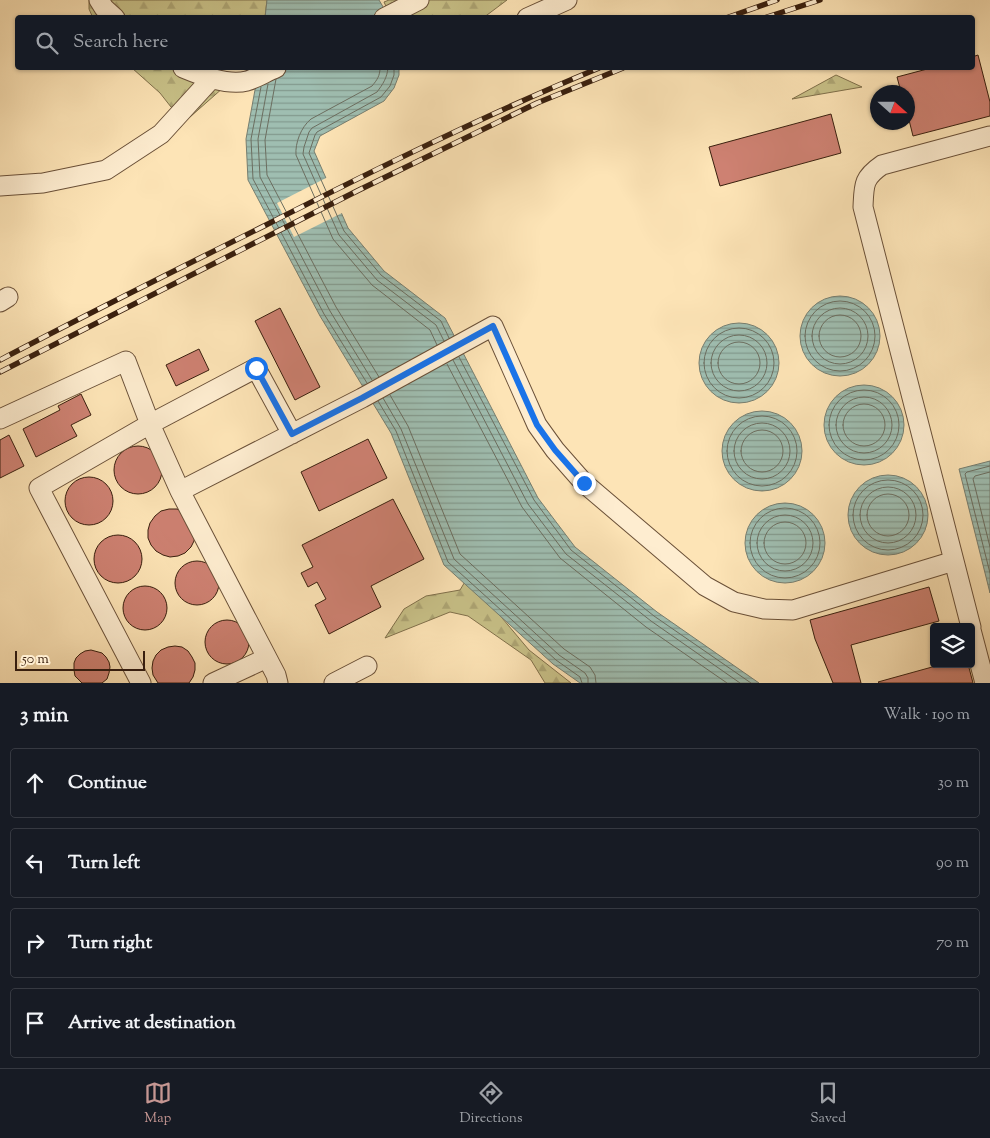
<!DOCTYPE html>
<meta charset="utf-8">
<style>
:root{--surface:#171b24;--page:#242831;--text:#f1f3f6;--muted:#9ea1a6;--line:#363941;--accent:#c59692}
body{margin:0;font-family:"Sorts Mill Goudy",serif;background:var(--page);color:var(--text)}
.controls{position:absolute;right:15px;bottom:15px;display:grid;overflow:hidden;border-radius:5px;box-shadow:0 1px 4px #0004}
.controls button{width:45px;height:45px;display:grid;place-items:center;padding:0;border:0;border-bottom:1px solid var(--line);background:var(--surface);color:var(--text);font:25px sans-serif}
.compass{position:absolute;left:870px;top:85px;width:45px;height:45px;border-radius:50%;background:var(--surface);box-shadow:0 1px 4px #0004;rotate:111deg}
.scale{position:absolute;left:15px;bottom:12px;width:130px;box-sizing:border-box;padding-left:5px;border:2px solid #391f0e;border-top:0;font-size:14px;line-height:18px;white-space:nowrap;color:#391f0e;-webkit-text-stroke:4px #feedd0;paint-order:stroke}
.stop{position:absolute;width:15px;height:15px;margin:-11px;border:4px solid #1a73e8;border-radius:50%;background:#fff}
.stop.end{background:#1a73e8;border-color:#fff;box-shadow:0 1px 5px #0008}
.list{margin:0;padding:0;list-style:none}
h2{display:flex;justify-content:space-between;align-items:center;height:65px;margin:0;padding:0 20px;font-size:21px}
h2 small{font-size:16px;font-weight:400;color:var(--muted)}
.list li{display:grid;grid-template-columns:32px 1fr auto;gap:15px;align-items:center;box-sizing:border-box;height:70px;margin:0 10px 10px;padding:0 10px;border:1px solid var(--line);border-radius:5px}
.list b{display:block;font-size:19px;white-space:nowrap}
.list em{font-size:16px;font-style:normal;color:var(--muted)}
.icon{flex:none;width:28px;height:28px;fill:none;stroke:currentColor;stroke-width:2;stroke-linecap:round;stroke-linejoin:round}
.map{position:relative;flex:none;width:990px;height:683px;overflow:hidden}
.search{position:absolute;background:var(--surface);box-shadow:0 1px 4px #0004;left:15px;right:15px;top:15px;height:55px;display:flex;align-items:center;gap:12px;box-sizing:border-box;padding:0 18px;border-radius:5px;color:var(--muted);font-size:19px}
.sheet{height:385px;background:var(--surface)}
nav{display:flex;justify-content:space-around;align-items:center;box-sizing:border-box;height:70px;border-top:1px solid var(--line);background:var(--surface);font-size:14px;color:var(--muted)}
nav a{display:grid;justify-items:center;gap:2px}
nav .on{color:var(--accent)}
.map>svg:first-child{display:block}
</style>
<div class="map">
<svg width="990" height="683" viewBox="0 0 990 683">
<defs>
<pattern id="forest-firs" width="22" height="20" patternUnits="userSpaceOnUse" patternTransform="scale(1.25)"><rect width="22" height="20" fill="#c8c188"/><path d="M5 1l3.5 6h-7zM16 11l3.5 6h-7z" fill="#ada574"/></pattern>
<pattern id="water-rules" width="6" height="5" patternUnits="userSpaceOnUse" patternTransform="scale(1.25)"><rect width="6" height="5" fill="#9fbeb1"/><path d="M0 2.5h6" fill="none" stroke="#839a8e"/></pattern>
</defs>
<rect width="100%" height="100%" fill="#fde4b6"/>
<filter id="stains"><feTurbulence type="fractalNoise" baseFrequency=".004" numOctaves="4"/><feColorMatrix values="0 0 0 0 .2 0 0 0 0 .09 0 0 0 0 .02 0 0 0 .5 -.17"/></filter>
<radialGradient id="worn" r=".72"><stop offset=".6" stop-color="#630" stop-opacity="0"/><stop offset="1" stop-color="#630" stop-opacity=".3"/></radialGradient>
<path fill="url(#forest-firs)" stroke="#80704b" d="M89,0H267L265,17L93,18L89,9Z
M389,0H507L483,18L391,17L384,2Z
M132,68H218L232,80L190,117L171,107L160,93Z
M836,75L862,87L792,99Z
M466,580L492,606L529,650L571,683H545L531,660L468,616L450,612L385,638L404,609L426,596L460,590Z"/>
<path fill="url(#water-rules)" stroke="#767e70" d="M267,0H379L389,17L265,18Z
M259,68H399V75L394,88L384,101L320,136L314,151L348,228L384,271L445,318L538,498L575,547L657,612L759,683H580L553,664L444,565L391,433L320,316L248,180L246,139Z
M800 336a40 40 0 1 1 80 0a40 40 0 1 1-80 0Z
M699 363a40 40 0 1 1 80 0a40 40 0 1 1-80 0Z
M824 425a40 40 0 1 1 80 0a40 40 0 1 1-80 0Z
M722 451a40 40 0 1 1 80 0a40 40 0 1 1-80 0Z
M990,461V593L959,469Z
M848 515a40 40 0 1 1 80 0a40 40 0 1 1-80 0Z
M745 543a40 40 0 1 1 80 0a40 40 0 1 1-80 0Z"/>
<path fill="#fde4b6" d="M328,177L344,212L294,237L277,203Z"/>
<g fill="none" stroke-linecap="round" stroke-linejoin="round">
<path stroke="#6c6e60" stroke-width="1" d="M380,68C380,76 377,80 372,86L311,119C301,127 295,143 296,155L333,239L372,285L430,330L437,345
M388,68C387,78 383,84 377,92L312,128L309,132L304,147L303,154L339,235L377,280L436,325L444,341
M394,68V75L390,86L381,97L317,132L315,135L309,153L344,231L381,275L441,321L449,338
M276,79L265,140L267,175L336,307L379,377
M268,84L258,139L260,177L330,311L372,380
M261,87L251,139L253,179L324,314L367,383
M805 336a35 35 0 1 1 70 0a35 35 0 1 1-70 0Z
M812 336a28 28 0 1 1 56 0a28 28 0 1 1-56 0Z
M819 336a21 21 0 1 1 42 0a21 21 0 1 1-42 0Z
M704 363a35 35 0 1 1 70 0a35 35 0 1 1-70 0Z
M711 363a28 28 0 1 1 56 0a28 28 0 1 1-56 0Z
M718 363a21 21 0 1 1 42 0a21 21 0 1 1-42 0Z
M459,357L534,500L571,550L654,616L751,683
M453,360L528,504L566,554L651,621L740,683
M447,364L522,507L560,558L646,627L727,683
M829 425a35 35 0 1 1 70 0a35 35 0 1 1-70 0Z
M390,395L408,426L460,554L564,649L590,667L595,675L596,683
M836 425a28 28 0 1 1 56 0a28 28 0 1 1-56 0Z
M383,398L401,429L454,559L559,655L585,673L588,678V683
M378,401L396,431L448,562L556,660L580,677L582,683
M843 425a21 21 0 1 1 42 0a21 21 0 1 1-42 0Z
M727 451a35 35 0 1 1 70 0a35 35 0 1 1-70 0Z
M734 451a28 28 0 1 1 56 0a28 28 0 1 1-56 0Z
M741 451a21 21 0 1 1 42 0a21 21 0 1 1-42 0Z
M990,466L967,472L965,474L990,573
M990,472L975,476L973,479L990,547
M853 515a35 35 0 1 1 70 0a35 35 0 1 1-70 0Z
M860 515a28 28 0 1 1 56 0a28 28 0 1 1-56 0Z
M867 515a21 21 0 1 1 42 0a21 21 0 1 1-42 0Z
M750 543a35 35 0 1 1 70 0a35 35 0 1 1-70 0Z
M757 543a28 28 0 1 1 56 0a28 28 0 1 1-56 0Z
M764 543a21 21 0 1 1 42 0a21 21 0 1 1-42 0Z"/>
</g>
<path fill="#ce8172" stroke="#391f0e" d="M978,55L990,102V116L913,136L908,116V92H901L897,77L931,68H972V57Z
M831,114L841,153L720,186L709,147Z
M280,308L320,387L295,400L255,321Z
M199,349L209,370L176,386L166,365Z
M81,394L91,415L71,425L77,436L36,457L23,429L60,410L58,406Z
M9,435L24,466L0,478V440Z
M368,439L387,478L319,511L301,472Z
M114 470a24 24 0 1 1 48 0a24 24 0 1 1-48 0Z
M65 501a24 24 0 1 1 48 0a24 24 0 1 1-48 0Z
M393,499L424,559L371,586L381,607L329,634L315,605L326,599L317,582L308,587L301,573L313,567L302,545Z
M169,509H177L184,512L196,532L194,541L191,547L185,553L178,556L170,557L163,555L156,551L151,545L148,538V530L150,523L155,516L161,511Z
M94 559a24 24 0 1 1 48 0a24 24 0 1 1-48 0Z
M175 583a22 22 0 1 1 44 0a22 22 0 1 1-44 0Z
M123 608a22 22 0 1 1 44 0a22 22 0 1 1-44 0Z
M929,587L939,621L851,645L861,683H833L815,639L810,620Z
M205 642a22 22 0 1 1 44 0a22 22 0 1 1-44 0Z
M175,646L182,647L188,651L192,657L195,663V670L193,677L189,683H158L153,675L152,668L153,661L156,655L161,650L168,647Z
M91,650L102,653L106,657L109,662L110,667L109,673L107,679L102,683H82L75,676L74,670V663L76,658L80,654L85,651Z
M943,664H968L973,683H879L878,682Z"/>
<g fill="none" stroke-linecap="round" stroke-linejoin="round">
<g stroke="#6a5038" stroke-width="21">
<path id="minor" d="M99,0L104,8L115,18
M384,18L419,0
M527,18L567,0
M183,68C200,75 227,86 247,81C257,78 266,72 276,68
M0,186L43,183L106,170L161,134L212,78
M0,302L8,297
M0,419L126,361L150,424L39,488L141,683
M180,491L150,424L256,368L292,434
M971,627L863,207C864,185 863,178 882,165L990,136
M971,630L985,683
M213,683L267,658
M278,683L276,675L180,491L362,398L493,326L537,425L555,450L584,483L705,586L734,602L764,609L793,610L954,561
M334,683L367,666"/>
</g>
<use href="#minor" stroke="#feedd0" stroke-width="19"/>
<g stroke="#391f0e" stroke-width="5.5">
<path id="rail" d="M726,18L777,0
M764,18L820,0
M0,360C87,314 176,270 264,226C374,170 485,115 599,68
M0,372L357,191L537,103L623,68"/>
</g>
<use href="#rail" stroke="#feedd0" stroke-width="4" stroke-dasharray="11" stroke-linecap="butt"/>
</g>
<g fill="none" stroke-linecap="round" stroke-linejoin="round">
<path stroke="#1a73e8" stroke-width="6" d="M256,368L292,434L362,398L493,326L537,425L555,450L584,483"/>
</g>
<rect width="100%" height="100%" filter="url(#stains)"/>
<rect width="100%" height="100%" fill="url(#worn)"/>
</svg>
<div class="controls">
<button><svg class="icon" aria-label="layers" viewBox="0 0 24 24"><path d="M12 4l9 5-9 5-9-5zM3 14l9 5 9-5"/></svg></button>
</div>
<svg class="compass" viewBox="-18 -18 36 36"><path d="M0-13l5 13h-10z" fill="#e53935"/><path d="M0 13l5-13h-10z" fill="#9ea1a6"/></svg>
<div class="scale">50 m</div>
<div class="stop" style="left:256px;top:368px"></div>
<div class="stop end" style="left:584px;top:483px"></div>
<div class="search"><svg class="icon" aria-label="search" viewBox="0 0 24 24"><circle cx="10" cy="10" r="6"/><path d="M15 15l6 6"/></svg>Search here</div>
</div>
<section class="sheet">
<h2>3 min<small>Walk · 190 m</small></h2>
<ul class="list">
<li><svg class="icon" aria-label="ahead" viewBox="0 0 24 24"><path d="M12 20V5M6 11l6-6 6 6"/></svg><div><b>Continue</b></div><em>30 m</em></li>
<li><svg class="icon" aria-label="left" viewBox="0 0 24 24"><path d="M17 20v-9H6M10 6l-5 5 5 5"/></svg><div><b>Turn left</b></div><em>90 m</em></li>
<li><svg class="icon" aria-label="right" viewBox="0 0 24 24"><path d="M7 20v-9h11M14 6l5 5-5 5"/></svg><div><b>Turn right</b></div><em>70 m</em></li>
<li><svg class="icon" aria-label="arrive" viewBox="0 0 24 24"><path d="M6 21V4h12l-3 4 3 4H6"/></svg><div><b>Arrive at destination</b></div></li>
</ul>
</section>
<nav>
<a class="on"><svg class="icon" aria-label="map" viewBox="0 0 24 24"><path d="M3 6l6-2 6 2 6-2v14l-6 2-6-2-6 2zM9 4v14M15 6v14"/></svg>Map</a>
<a><svg class="icon" aria-label="directions" viewBox="0 0 24 24"><path d="M12 3l9 9-9 9-9-9zM9 14v-3h6M13 9l2 2-2 2"/></svg>Directions</a>
<a><svg class="icon" aria-label="saved" viewBox="0 0 24 24"><path d="M7 4h10v16l-5-4-5 4z"/></svg>Saved</a>
</nav>
